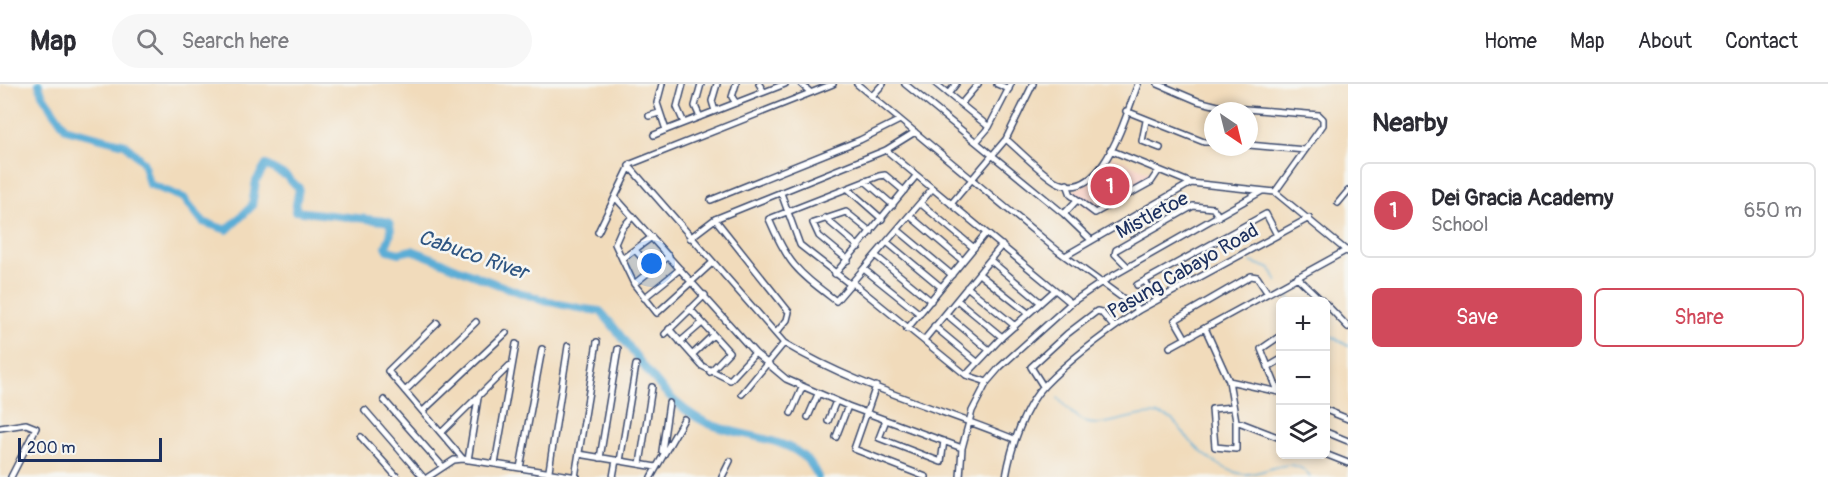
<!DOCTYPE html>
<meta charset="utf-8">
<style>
:root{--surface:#fff;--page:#f7f7f7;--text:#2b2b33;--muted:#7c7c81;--line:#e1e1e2;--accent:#d1495b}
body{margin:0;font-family:Pangolin,sans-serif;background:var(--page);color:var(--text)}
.controls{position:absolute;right:18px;bottom:18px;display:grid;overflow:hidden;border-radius:9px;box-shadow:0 3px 9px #0003}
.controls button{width:54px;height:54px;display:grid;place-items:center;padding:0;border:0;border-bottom:2px solid var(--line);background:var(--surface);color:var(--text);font:30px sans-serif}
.compass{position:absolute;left:1204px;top:18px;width:54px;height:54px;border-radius:50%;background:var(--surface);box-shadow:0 3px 9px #0003;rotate:145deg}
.scale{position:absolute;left:18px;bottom:15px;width:144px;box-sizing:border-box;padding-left:6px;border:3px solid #1b2f5e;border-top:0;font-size:16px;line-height:21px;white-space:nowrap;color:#1b2f5e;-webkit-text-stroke:4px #f6f6f2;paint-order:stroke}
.you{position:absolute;left:652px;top:180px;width:21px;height:21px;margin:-15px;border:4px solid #fff;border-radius:50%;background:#1a73e8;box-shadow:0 0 0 9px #1a73e833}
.badge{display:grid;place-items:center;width:39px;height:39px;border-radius:50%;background:var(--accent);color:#fff;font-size:20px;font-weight:700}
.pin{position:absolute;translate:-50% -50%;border:3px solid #fff;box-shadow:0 2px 6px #0006}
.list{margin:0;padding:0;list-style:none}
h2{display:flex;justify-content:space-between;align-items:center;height:78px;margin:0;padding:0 24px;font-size:26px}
h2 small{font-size:20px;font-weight:400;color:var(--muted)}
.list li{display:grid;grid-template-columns:39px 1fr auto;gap:18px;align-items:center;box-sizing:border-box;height:96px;margin:0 12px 12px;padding:0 12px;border:2px solid var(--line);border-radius:9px}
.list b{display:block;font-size:22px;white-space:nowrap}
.list p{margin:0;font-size:20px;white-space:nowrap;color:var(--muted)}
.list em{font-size:20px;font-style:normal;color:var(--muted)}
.actions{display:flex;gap:12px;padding:18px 24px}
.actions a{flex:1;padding:14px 0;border:2px solid var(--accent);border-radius:9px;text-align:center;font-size:21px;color:var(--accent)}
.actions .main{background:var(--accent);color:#fff}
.icon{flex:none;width:33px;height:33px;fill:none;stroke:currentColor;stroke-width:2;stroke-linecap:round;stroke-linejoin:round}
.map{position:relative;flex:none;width:1348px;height:393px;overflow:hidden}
header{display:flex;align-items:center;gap:36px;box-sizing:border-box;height:84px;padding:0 30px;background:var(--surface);border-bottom:2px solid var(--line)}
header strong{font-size:28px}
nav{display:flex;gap:33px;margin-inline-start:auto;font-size:21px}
.search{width:420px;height:54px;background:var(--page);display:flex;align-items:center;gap:15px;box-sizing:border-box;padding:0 21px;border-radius:33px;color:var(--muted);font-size:22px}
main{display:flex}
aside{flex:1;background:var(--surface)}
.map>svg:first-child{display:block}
</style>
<header>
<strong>Map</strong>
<div class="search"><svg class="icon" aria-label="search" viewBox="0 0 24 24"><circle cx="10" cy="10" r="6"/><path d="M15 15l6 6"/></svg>Search here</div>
<nav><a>Home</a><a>Map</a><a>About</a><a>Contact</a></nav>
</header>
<main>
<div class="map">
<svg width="1348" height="393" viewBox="0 0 1348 393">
<rect width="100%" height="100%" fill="#f6f6f2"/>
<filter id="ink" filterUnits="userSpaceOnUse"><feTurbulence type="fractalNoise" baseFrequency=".0167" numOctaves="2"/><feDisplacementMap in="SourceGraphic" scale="12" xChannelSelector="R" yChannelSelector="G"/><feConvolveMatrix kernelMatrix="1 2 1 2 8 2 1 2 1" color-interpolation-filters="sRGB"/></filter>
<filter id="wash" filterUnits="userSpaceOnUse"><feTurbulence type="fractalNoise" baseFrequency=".008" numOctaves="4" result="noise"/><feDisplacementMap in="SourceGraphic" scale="24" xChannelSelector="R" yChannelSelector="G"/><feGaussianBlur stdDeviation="1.35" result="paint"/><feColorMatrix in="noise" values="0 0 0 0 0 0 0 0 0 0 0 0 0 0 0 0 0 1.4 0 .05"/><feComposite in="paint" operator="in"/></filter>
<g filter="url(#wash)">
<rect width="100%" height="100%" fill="#f1dbbb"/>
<path fill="#f7d1c7" d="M1112,72L1154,91L1093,130L1070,108L1102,92Z"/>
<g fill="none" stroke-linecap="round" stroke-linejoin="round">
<path stroke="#5cadd6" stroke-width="1.5" d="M1251,178L1271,185L1277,198
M1284,209L1292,218
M1326,249L1348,262
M1058,314C1066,323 1074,333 1085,338C1105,347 1147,320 1171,335C1177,339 1181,346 1186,352C1199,368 1221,386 1242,390C1265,393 1292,366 1310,393"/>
<path stroke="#5cadd6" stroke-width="8" d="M39,0L42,10L66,45L125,60L143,78L149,100L184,114L203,138L227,146L252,122L256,97L266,81L286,92L299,104L295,127L384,137L389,138C393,148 390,153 386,162L388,166L399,169L412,166C472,189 535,221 600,227C635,264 659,317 707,339C744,356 801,350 818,393"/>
</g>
</g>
<g filter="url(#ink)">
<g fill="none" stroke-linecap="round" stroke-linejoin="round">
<g stroke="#3b496c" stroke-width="8">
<path id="minor" d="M662,0L657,19L666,46L785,0
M683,0L677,23L684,39
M736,0L732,13L736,19
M759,0L764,8
M801,0L810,8
M857,0L1058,167L1139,226
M905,0L1064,130L1090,155
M936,0L989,43
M997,0L1009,5
M1158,0L1198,17L1222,23L1319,31L1323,35V41L1275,108
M948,10L956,0
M872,12L883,0
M961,20L978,0
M715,27L712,17L717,0
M1126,27L1204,58H1213
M649,32L659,29
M700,33L695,22L701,0
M1146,37L1142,57L1160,64
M654,51L666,46
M1006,55C1021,68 1038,86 1055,97C1102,124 1126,29 1138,0
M977,57L989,43L1011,0
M1249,61L1305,66
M886,66L1071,219
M1110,66L1191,99L1275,108L1348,168
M629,82L784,259C855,302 938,324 1014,355
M865,97L893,121
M1067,100L1071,111L1095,129L1151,98L1159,86
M848,105L882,135
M904,107L885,91L879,92L769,135C789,182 797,187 836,217L932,105
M781,109L800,161L851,201
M615,113L755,269L786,295L848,322L962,364
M711,116L860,56L900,36
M920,119L974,164
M1338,119L1348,107
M951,120L1006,55L1033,0
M1064,130L1077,116
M633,132L622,144L615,160L634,200L657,229L712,179
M910,132L963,177
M825,134L859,163
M715,135L789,228L787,236L776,249
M898,146L952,191
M598,148L631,80L833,0
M690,154L715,135L886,66L915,48
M888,159L941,203
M636,167L653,186
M876,172L931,217
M1065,172L1191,99
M622,175L652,153
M848,176L819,152L813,139L846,128L871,148
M990,176L1040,218
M1128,183L1115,170L1116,166L1193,122L1213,124L1219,133
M865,186L920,230
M835,190L916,92
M979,190L1028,229
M1297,193L1323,218
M1145,197L1157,216
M853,199L966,291L987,298
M634,200L669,172
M1137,201L1266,130L1277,151
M967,203L1015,242
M644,214L680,185
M957,216L1002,253
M1326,220L1348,243
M690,225L729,268L710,288
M946,230L989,266
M437,239L388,287L463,375
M934,242L977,278
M1205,244L1229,297L1236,337V365L1215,363L1212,325L1233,323
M669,245L702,282L730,296L755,269
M907,245L986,149
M665,250L705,211
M1186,255L1175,236L1251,192L1257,193L1267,208
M924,256L1002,161
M680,258L702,239
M1170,263L1347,166
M692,271L713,251
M1268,283L1280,276
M966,291L1002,253L1055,206
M1229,297L1279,308
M876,302L854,365L926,393
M1043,302L1031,283L1067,250L1097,227L1101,228L1114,243
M405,307L476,238
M1278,307L1261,265L1280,252
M742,310L784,259
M384,316L443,383
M365,326L423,393
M1326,326L1348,335
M423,327L506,249
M791,329L802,304
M808,333L818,310
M886,336L879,354L941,378L944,357
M828,337L836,317
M1236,337L1280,354
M0,344L26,340L36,344L11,393
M1326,348L1348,357
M441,349L509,282
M361,353L397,393
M836,353L848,322
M662,367L669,319
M579,370L656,383
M1325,370L1348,379
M600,374L618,265
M468,376L478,314
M620,377L636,281
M495,380L516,260
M640,380L652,303
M520,384L542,265
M428,393L454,376L463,375L577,393
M548,393L568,262
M575,393L597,258
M613,393L616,376
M651,393L684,335
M722,393L730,377
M960,393L962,364L972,327L987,298L1000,283L1071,219L1102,198L1262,107
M1006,393C1011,364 1024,322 1045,301C1072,273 1107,248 1139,226L1309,134"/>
</g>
<use href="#minor" stroke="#fff" stroke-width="5"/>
</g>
</g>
<g text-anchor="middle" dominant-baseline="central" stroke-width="5" stroke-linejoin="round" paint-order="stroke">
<g font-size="20" fill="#1b2f5e" stroke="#f6f6f2">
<text transform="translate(1152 131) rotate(-28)">Mistletoe</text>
<text transform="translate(1183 187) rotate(-30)">Pasung Cabayo Road</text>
</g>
<g font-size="21" font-style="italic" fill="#2e5582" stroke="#f6f6f2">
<text transform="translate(473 171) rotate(19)">Cabuco River</text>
</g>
</g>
</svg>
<div class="controls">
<button>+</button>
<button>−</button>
<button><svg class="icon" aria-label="layers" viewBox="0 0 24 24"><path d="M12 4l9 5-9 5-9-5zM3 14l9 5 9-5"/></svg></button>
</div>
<svg class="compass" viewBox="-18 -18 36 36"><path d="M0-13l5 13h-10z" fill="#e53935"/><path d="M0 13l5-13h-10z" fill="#7c7c81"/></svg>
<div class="scale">200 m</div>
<div class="you"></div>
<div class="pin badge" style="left:1110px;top:102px">1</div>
</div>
<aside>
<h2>Nearby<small></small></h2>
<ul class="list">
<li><span class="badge">1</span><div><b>Dei Gracia Academy</b><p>School</p></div><em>650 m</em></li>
</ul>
<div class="actions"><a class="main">Save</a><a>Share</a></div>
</aside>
</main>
